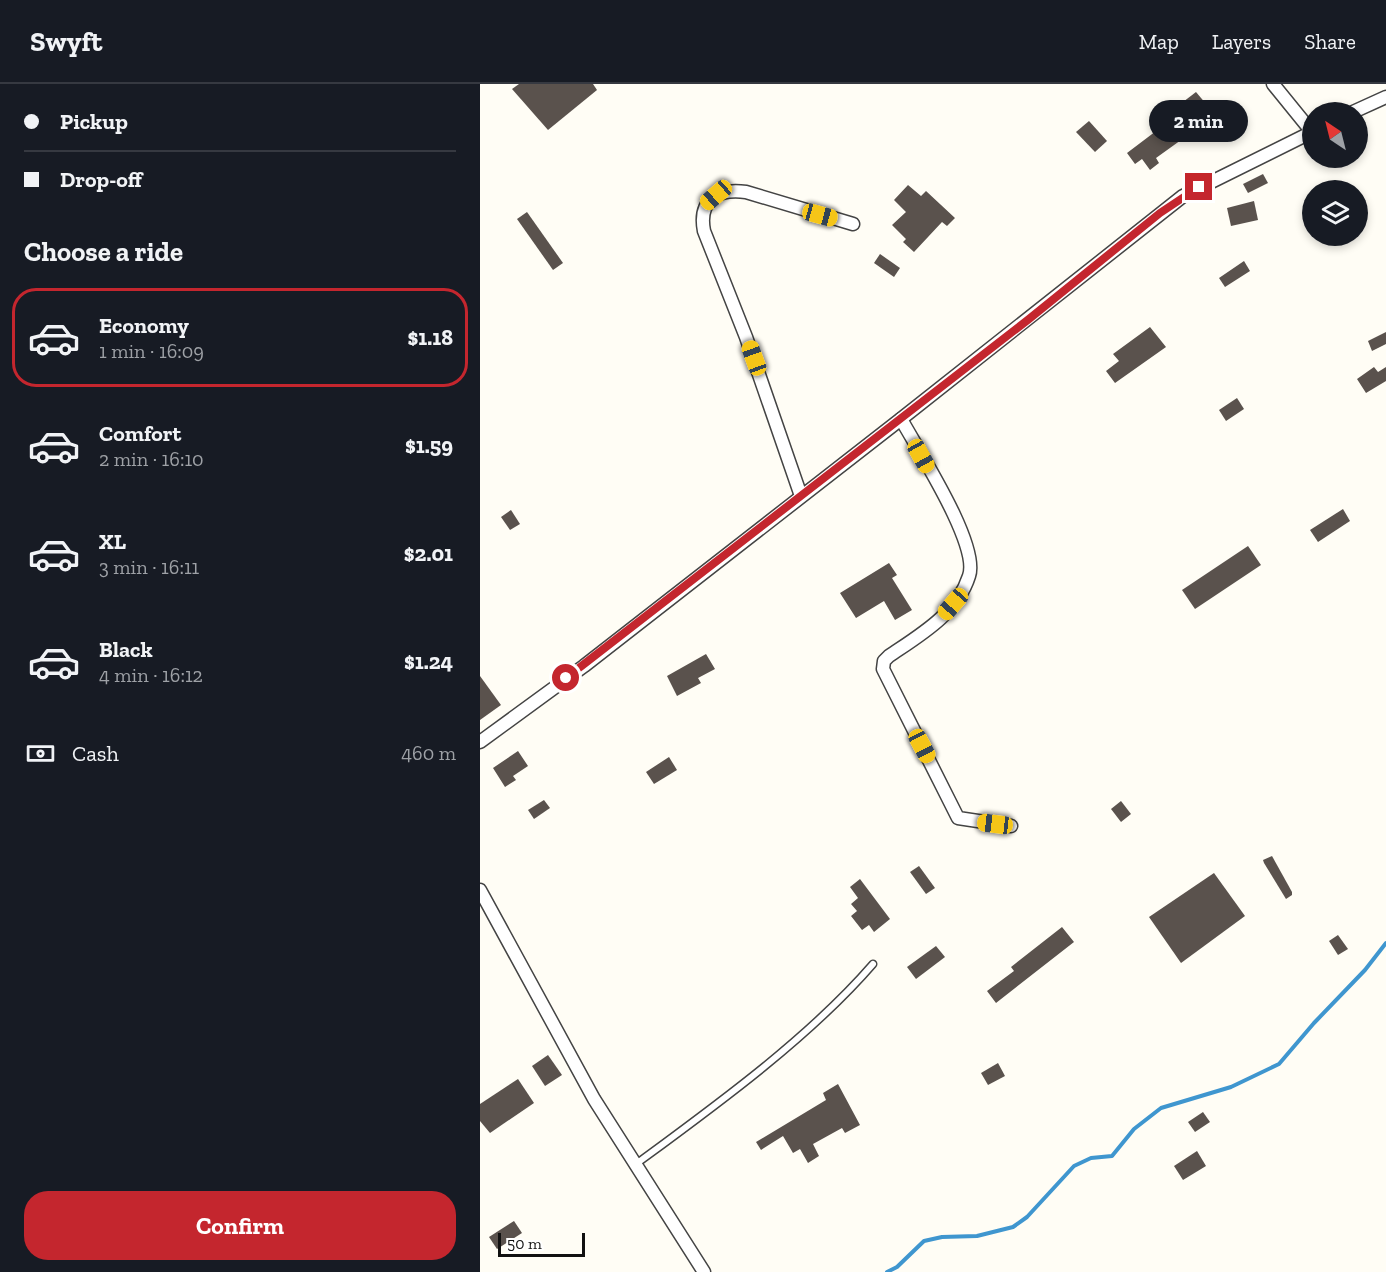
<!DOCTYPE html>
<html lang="en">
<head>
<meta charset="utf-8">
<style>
  body { margin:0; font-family:"Zilla Slab",serif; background:#20242c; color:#f1f3f6; height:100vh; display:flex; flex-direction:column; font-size:22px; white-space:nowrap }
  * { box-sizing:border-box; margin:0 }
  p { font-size:20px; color:#9ea1a6 }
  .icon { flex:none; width:33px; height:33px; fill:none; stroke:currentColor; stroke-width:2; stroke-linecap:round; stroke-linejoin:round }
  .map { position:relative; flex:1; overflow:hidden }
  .drawer { display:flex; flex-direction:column; background:#171b24; width:480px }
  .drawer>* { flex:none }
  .hud { display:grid; align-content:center; height:132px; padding:0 24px; background:#171b24 }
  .needle { width:39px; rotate:325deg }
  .controls { position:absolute; left:822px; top:18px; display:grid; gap:12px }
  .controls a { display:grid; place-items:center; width:66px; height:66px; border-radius:50%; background:#171b24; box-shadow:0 3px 9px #0003; font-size:30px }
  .scale { position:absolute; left:18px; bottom:15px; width:87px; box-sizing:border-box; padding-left:6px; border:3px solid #111; border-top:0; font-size:16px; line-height:21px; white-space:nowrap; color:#111; -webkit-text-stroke:4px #fff; paint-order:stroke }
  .end { position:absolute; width:27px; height:27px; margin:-14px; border:8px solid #c4262e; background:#fff; box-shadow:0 0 0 3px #fff }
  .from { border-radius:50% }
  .bubble { position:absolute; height:42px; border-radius:21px; background:#171b24; box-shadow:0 3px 9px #0003; font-size:20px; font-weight:700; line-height:42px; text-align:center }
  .car { position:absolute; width:18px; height:36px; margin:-18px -9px; border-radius:8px; box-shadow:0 0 4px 2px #0007; background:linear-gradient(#f5c518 24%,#345 0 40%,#f5c518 0 76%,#345 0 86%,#f5c518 0) }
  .hud b { display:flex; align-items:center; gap:21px; height:57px; font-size:22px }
  .hud b+b { border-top:2px solid #363941 }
  .hud i { width:15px; height:15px; background:#f1f3f6 }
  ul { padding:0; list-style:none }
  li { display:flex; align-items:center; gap:18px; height:99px; margin:0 12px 9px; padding:0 12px; border:3px solid transparent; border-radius:24px }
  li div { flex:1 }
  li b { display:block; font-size:22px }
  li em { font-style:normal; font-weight:700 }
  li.active { border-color:#c4262e }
  li>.icon { width:54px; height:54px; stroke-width:1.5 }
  h2 { padding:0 24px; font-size:27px; line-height:72px }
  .pay { display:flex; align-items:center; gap:15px; height:66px; padding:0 24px; font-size:22px }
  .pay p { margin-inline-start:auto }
  .primary-button { display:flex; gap:12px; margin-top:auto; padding:12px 24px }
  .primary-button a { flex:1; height:69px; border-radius:24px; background:#c4262e; color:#fff; font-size:24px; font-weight:700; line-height:69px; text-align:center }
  header { display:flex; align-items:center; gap:36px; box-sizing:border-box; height:84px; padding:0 30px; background:#171b24; border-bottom:2px solid #363941 }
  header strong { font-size:28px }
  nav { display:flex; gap:33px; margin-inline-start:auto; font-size:21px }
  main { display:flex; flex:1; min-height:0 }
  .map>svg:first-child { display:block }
</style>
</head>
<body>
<header>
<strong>Swyft</strong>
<nav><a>Map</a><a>Layers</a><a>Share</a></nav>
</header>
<main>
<section class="drawer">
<div class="hud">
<b><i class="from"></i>Pickup</b>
<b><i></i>Drop-off</b>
</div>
<h2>Choose a ride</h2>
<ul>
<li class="active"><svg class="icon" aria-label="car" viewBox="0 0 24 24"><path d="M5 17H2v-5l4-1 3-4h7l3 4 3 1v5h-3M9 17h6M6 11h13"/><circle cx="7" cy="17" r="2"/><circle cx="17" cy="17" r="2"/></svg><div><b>Economy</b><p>1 min · 16:09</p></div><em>$1.18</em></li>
<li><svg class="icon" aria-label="car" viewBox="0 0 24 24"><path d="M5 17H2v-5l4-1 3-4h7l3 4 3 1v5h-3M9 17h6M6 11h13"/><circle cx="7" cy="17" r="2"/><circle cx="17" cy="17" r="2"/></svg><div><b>Comfort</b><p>2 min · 16:10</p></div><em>$1.59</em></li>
<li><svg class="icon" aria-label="car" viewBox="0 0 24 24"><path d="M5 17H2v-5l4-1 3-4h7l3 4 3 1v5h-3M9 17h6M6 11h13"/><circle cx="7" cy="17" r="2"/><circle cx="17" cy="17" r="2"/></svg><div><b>XL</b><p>3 min · 16:11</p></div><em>$2.01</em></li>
<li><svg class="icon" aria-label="car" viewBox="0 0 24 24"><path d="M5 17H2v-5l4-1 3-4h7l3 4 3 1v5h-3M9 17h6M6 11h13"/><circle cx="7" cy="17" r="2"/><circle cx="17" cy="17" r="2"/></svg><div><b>Black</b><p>4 min · 16:12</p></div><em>$1.24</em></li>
</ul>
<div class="pay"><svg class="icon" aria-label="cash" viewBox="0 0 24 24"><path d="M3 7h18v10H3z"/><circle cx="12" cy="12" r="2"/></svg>Cash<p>460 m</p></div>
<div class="primary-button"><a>Confirm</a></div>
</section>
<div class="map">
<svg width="906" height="1188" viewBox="0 0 906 1188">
  <rect width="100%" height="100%" fill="#fffdf5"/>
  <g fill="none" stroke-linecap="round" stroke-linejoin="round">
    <path stroke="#3f96cf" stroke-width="4" d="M407 1188 417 1183 444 1157 462 1153 497 1152 533 1143 547 1133 594 1082 611 1074 632 1072 654 1045 681 1024 751 1003 799 980 834 939 885 886 906 859"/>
  </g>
  <g fill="#5a524d">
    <path d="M39 0H113L117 6 68 46 32 5Z"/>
    <path d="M716 8 737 33 725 43 703 18Z"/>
    <path d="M609 37 627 57 615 68 596 48Z"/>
    <path d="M698 38 708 51 676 74 679 79 670 86 662 75 655 80 647 69 684 41 687 46Z"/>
    <path d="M783 90 788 99 768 109 763 100Z"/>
    <path d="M428 101 441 112 446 107 475 134 467 142 462 138 434 168 423 158 426 155 412 141 426 128 414 116Z"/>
    <path d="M774 117 778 136 751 142 747 124Z"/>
    <path d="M47 128 83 179 73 186 37 135Z"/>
    <path d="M400 170 420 184 414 193 394 179Z"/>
    <path d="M764 177 770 187 745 203 739 194Z"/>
    <path d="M670 243 686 263 635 299 626 287 639 277 633 270Z"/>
    <path d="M906 248V260L892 267 888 257Z"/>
    <path d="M894 283 898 288 906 283V297L886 309 877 295Z"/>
    <path d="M757 314 764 325 746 337 739 326Z"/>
    <path d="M863 425 870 437 838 458 830 446Z"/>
    <path d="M31 426 40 440 30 446 21 433Z"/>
    <path d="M768 462 781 481 715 525 702 506Z"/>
    <path d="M409 479 417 491 412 494 432 526 415 536 404 517 376 534 360 509Z"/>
    <path d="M226 570 235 585 218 594 221 599 197 612 187 592Z"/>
    <path d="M0 592 21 621 0 636Z"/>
    <path d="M38 667 48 682 33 692 36 696 25 703 13 684Z"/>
    <path d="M189 673 197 686 174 700 166 688Z"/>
    <path d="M64 716 70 724 54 735 48 726Z"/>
    <path d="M641 717 651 730 641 738 631 725Z"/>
    <path d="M792 772 812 808V811L806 815 784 779 783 776Z"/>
    <path d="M439 782 455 804 446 810 430 788Z"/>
    <path d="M734 789 765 832 701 879 669 833Z"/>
    <path d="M380 795 410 835 394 848 389 841 382 846 371 832 377 827 371 820 378 814 370 803Z"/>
    <path d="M582 843 594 858 516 919 507 907 534 887 531 883Z"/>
    <path d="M858 851 868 865 858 871 849 857Z"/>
    <path d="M456 862 465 873 436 895 427 883Z"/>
    <path d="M68 971 82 991 65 1002 52 982Z"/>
    <path d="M518 979 525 992 508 1001 501 989Z"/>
    <path d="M38 995 54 1019 10 1049 0 1037V1020Z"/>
    <path d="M358 1000 380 1041 365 1049 362 1044 333 1060 339 1072 328 1079 320 1065 313 1069 303 1052 281 1066 276 1058 346 1016 343 1009Z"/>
    <path d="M723 1028 730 1038 715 1048 708 1038Z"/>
    <path d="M717 1067 726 1082 703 1096 694 1082Z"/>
    <path d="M34 1137 42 1149 17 1165 9 1153Z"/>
  </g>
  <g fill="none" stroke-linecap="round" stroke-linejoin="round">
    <g stroke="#444" stroke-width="9">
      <path id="service" d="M156 1080C235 1022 329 954 393 880"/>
    </g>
    <g stroke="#444" stroke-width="15">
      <g id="minor">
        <path d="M793 0 832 48"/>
        <path d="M873 28 906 13"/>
        <path d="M421 335C438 366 500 461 489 492 477 530 440 551 409 572L404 577 403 585 478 734 531 742"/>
        <path d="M321 412 266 253 224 147C218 116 238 104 266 108L373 140"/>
        <path d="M0 658 104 582 421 335 703 112 832 48"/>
        <path d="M0 806 114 1015 224 1188"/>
      </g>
    </g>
    <use href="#service" stroke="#fff" stroke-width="6"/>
    <use href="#minor" stroke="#fff" stroke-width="12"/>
  </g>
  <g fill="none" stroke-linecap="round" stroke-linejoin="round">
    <path stroke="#c4262e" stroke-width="8" d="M86 594 549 235 680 129 719 103"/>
  </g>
</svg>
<div class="controls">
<a><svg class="needle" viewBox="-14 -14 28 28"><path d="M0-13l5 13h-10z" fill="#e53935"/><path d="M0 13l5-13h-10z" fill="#9ea1a6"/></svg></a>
<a><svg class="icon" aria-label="layers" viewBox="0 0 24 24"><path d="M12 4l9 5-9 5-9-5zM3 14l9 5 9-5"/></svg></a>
</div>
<div class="scale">50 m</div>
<i class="end from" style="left:86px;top:594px"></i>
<i class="end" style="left:719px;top:103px"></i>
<div class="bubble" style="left:669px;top:16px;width:99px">2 min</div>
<i class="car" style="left:236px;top:111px;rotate:229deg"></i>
<i class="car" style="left:340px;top:131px;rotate:105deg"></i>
<i class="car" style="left:274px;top:274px;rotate:340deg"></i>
<i class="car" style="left:441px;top:372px;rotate:151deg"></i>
<i class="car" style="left:473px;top:520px;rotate:221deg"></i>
<i class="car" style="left:442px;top:662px;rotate:152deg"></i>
<i class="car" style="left:515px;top:740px;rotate:277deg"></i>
</div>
</main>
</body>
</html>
